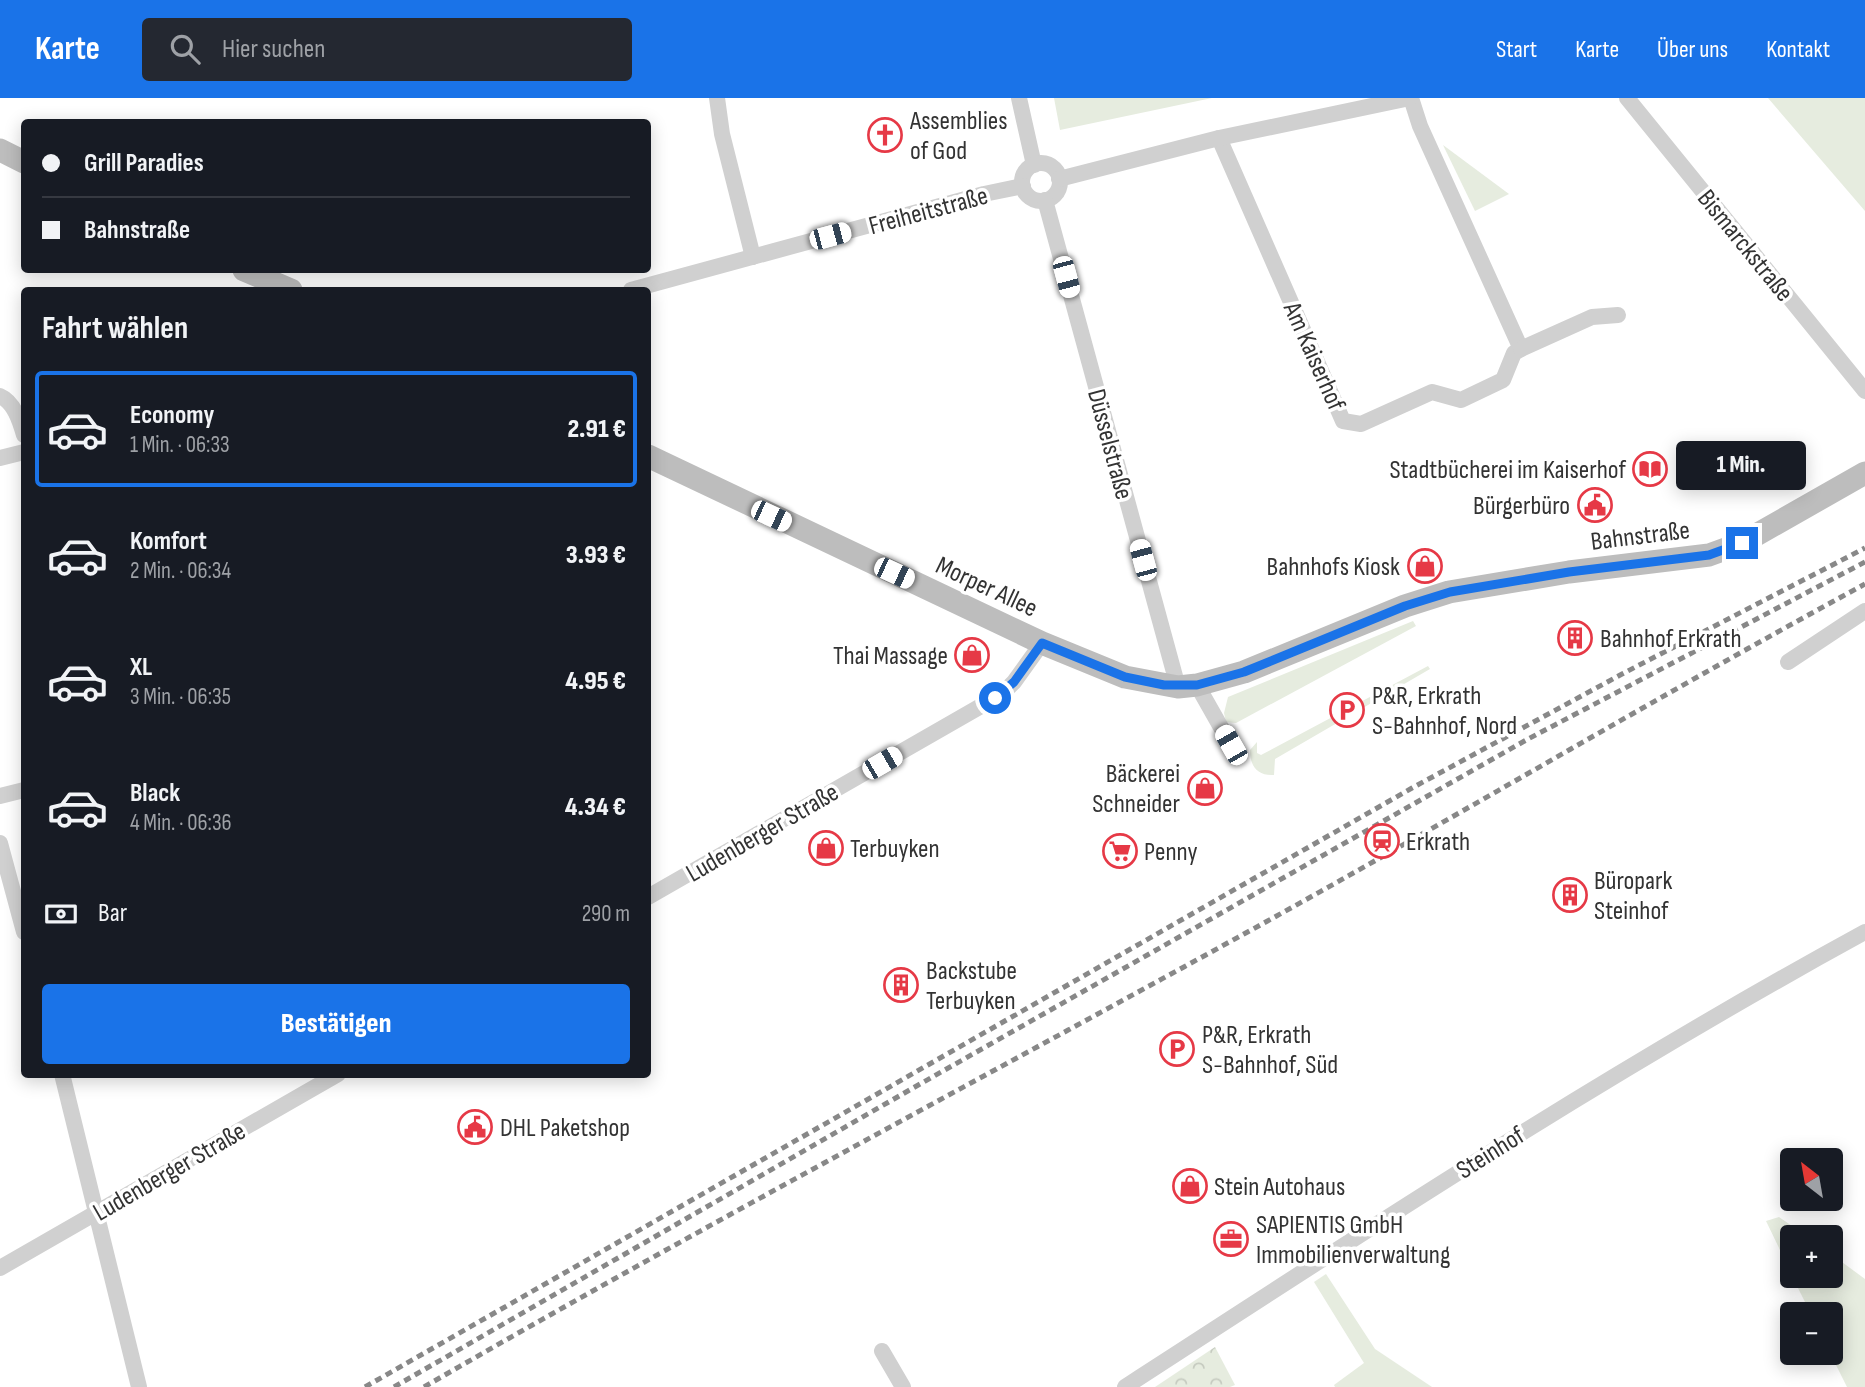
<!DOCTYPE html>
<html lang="de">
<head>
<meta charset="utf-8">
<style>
  body { margin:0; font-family:"Sofia Sans Condensed",sans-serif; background:#242831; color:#f1f3f6; height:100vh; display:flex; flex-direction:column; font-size:26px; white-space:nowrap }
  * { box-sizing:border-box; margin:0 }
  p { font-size:23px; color:#9ea1a6 }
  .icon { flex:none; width:38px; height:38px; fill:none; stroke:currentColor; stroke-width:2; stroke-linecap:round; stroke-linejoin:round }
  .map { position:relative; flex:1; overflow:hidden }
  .drawer { position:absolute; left:21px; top:189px; width:630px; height:791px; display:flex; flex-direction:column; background:#171b24; border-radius:7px; box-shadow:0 4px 18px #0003 }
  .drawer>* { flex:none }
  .top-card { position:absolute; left:21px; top:21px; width:630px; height:154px; border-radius:7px; box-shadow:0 4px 18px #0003; display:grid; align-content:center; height:154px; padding:0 21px; background:#171b24 }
  .needle { width:46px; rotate:329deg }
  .fabs { position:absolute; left:1780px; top:1050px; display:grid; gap:14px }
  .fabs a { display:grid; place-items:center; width:63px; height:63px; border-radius:7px; background:#171b24; box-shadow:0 4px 18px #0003; font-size:35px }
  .end { position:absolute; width:32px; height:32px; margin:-16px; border:9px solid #1a73e8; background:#fff; box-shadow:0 0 0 4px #fff }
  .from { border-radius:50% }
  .bubble { position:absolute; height:49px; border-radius:7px; background:#171b24; box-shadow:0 4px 18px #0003; font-size:23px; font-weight:800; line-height:49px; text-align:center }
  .car { position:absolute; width:21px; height:42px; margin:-21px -10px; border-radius:9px; box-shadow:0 0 5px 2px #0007; background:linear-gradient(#fff 24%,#345 0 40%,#fff 0 76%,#345 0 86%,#fff 0) }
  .top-card b { display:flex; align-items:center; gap:24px; height:66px; font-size:26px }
  .top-card b+b { border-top:2px solid #363941 }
  .top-card i { width:18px; height:18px; background:#f1f3f6 }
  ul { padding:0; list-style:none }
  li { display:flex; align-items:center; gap:21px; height:116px; margin:0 14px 10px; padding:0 7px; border:4px solid transparent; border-radius:7px }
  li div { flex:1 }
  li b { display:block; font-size:26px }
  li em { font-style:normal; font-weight:800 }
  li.current { border-color:#1a73e8 }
  li>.icon { width:63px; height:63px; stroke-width:1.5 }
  h2 { padding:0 21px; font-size:32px; line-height:84px }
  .pay { display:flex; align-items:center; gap:18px; height:77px; padding:0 21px; font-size:26px }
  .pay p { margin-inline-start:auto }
  .button { display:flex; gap:14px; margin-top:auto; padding:14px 21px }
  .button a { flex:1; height:80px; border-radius:7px; background:#1a73e8; color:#fff; font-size:28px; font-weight:800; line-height:80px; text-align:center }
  header { display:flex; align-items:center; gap:42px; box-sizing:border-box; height:98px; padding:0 35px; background:#1a73e8; color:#fff }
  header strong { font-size:33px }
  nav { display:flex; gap:38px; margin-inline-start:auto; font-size:24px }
  .search { width:490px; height:63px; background:#242831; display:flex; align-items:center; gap:18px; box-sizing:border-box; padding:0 24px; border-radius:7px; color:#9ea1a6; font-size:26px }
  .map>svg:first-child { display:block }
</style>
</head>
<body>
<header>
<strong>Karte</strong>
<div class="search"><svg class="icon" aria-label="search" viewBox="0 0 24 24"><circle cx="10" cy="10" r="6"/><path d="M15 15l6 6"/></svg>Hier suchen</div>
<nav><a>Start</a><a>Karte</a><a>Über uns</a><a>Kontakt</a></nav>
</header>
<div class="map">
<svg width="1865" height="1289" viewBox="0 0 1865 1289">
  <defs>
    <pattern id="forest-crowns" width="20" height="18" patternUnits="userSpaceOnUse" patternTransform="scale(1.75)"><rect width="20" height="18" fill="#e6ecdf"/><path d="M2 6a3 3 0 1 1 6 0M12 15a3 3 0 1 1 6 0" fill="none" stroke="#c6cbc0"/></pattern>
  </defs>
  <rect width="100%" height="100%" fill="#fff"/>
  <g fill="#e6ecdf">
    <path d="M1054 0H1212L1060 32Z"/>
    <path d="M1768 0H1865V113Z"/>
    <path d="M1443 47 1509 96 1475 113Z"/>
    <path d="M1413 523 1416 528 1236 625 1226 624 1224 615 1228 599Z"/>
    <path d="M1428 568 1430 571 1275 661 1274 677C1257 678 1250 668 1250 652L1257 644V655L1261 657Z"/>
    <path d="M1779 1119 1808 1139H1792V1177L1766 1123Z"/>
    <path d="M1831 1156 1865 1181V1289H1847L1830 1255V1216H1811L1792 1178H1830Z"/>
    <path d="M1326 1176 1375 1251 1432 1289H1335L1334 1287 1364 1265 1314 1184Z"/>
  </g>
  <path fill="url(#forest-crowns)" d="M1215 1249 1235 1287 1230 1289H1155Z"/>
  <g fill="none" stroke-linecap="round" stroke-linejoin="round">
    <g stroke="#d0d0d0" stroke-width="16">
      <path d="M717 0 722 36 753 159"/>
      <path d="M1019 0 1034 67"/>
      <path d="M1627 0 1865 293"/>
      <path d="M1219 40 1343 323 1361 326 1432 294 1461 302 1503 282 1514 255 1521 251 1420 28 1411 0"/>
      <circle cx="1041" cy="84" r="19"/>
      <path d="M1059 81 1219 40 1410 0"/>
      <path d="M1045 102 1178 589"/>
      <path d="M631 192 984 96 1023 88"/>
      <path d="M1521 251 1592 219 1618 217"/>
      <path d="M0 298C14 304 20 323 24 337"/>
      <path d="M0 360 24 354"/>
      <path d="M1788 564 1865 513"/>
      <path d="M1197 587 1231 647"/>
      <path d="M0 698 24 692"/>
      <path d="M0 745 24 834"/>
      <path d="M648 799 1002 596 1014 584 1042 545"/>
      <path d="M62 976 139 1289"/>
      <path d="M0 1170 338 976"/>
      <path d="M882 1253 903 1289"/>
      <path d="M1125 1289C1368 1131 1610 973 1865 834"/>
    </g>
    <g stroke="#bdbdbd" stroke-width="23">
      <path d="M0 52 24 64"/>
      <path d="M244 172 291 192"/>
      <path d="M648 358 1042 545 1125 579 1178 589 1197 587 1244 574 1405 508 1449 494 1569 474 1709 457 1742 445 1865 375"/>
    </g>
    <g stroke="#888" stroke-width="5" stroke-dasharray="7 5" stroke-linecap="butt">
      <path d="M365 1289 1412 690 1622 576 1865 450"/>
      <path d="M394 1289 913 990 1528 641 1865 464"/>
      <path d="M424 1289C704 1127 990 976 1273 820 1471 710 1666 594 1865 486"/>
    </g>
  </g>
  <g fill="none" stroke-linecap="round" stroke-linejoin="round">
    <path stroke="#1a73e8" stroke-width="9" d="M995 600 1014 584 1042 545 1125 579 1164 587H1197L1244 574 1405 508 1450 494 1569 474 1709 457 1742 445"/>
  </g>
  <defs>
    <g id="church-ring" transform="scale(1.75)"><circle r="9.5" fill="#fff" stroke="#e63946" stroke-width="1.5"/><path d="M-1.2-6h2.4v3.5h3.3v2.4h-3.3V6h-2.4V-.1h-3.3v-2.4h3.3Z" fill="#e63946"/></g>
    <g id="library-ring" transform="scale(1.75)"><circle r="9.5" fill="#fff" stroke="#e63946" stroke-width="1.5"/><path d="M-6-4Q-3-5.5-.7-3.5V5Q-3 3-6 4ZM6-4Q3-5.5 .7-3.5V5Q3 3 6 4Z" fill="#e63946"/></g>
    <g id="civic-ring" transform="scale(1.75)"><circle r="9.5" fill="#fff" stroke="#e63946" stroke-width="1.5"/><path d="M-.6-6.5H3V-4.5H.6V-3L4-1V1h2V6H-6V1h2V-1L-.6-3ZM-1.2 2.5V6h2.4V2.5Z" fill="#e63946"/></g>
    <g id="shop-ring" transform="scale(1.75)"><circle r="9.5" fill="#fff" stroke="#e63946" stroke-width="1.5"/><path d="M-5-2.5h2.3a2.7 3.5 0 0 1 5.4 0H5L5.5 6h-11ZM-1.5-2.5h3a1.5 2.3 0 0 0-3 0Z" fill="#e63946"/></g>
    <g id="building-ring" transform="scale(1.75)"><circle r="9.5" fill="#fff" stroke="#e63946" stroke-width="1.5"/><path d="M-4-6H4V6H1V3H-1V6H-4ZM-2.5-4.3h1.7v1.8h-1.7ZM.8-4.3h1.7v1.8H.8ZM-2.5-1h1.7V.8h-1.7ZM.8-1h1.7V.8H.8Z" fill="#e63946"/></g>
    <g id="parking-ring" transform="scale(1.75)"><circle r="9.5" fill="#fff" stroke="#e63946" stroke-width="1.5"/><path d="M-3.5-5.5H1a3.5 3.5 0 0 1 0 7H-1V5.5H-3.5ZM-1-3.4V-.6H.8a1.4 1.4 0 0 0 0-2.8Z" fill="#e63946"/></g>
    <g id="station-ring" transform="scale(1.75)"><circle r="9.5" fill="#fff" stroke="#e63946" stroke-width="1.5"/><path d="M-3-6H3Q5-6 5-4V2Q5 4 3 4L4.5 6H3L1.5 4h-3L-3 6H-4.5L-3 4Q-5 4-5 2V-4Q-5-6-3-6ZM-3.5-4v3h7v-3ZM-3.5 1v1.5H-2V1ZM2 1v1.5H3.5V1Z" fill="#e63946"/></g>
    <g id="supermarket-ring" transform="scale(1.75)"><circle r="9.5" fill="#fff" stroke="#e63946" stroke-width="1.5"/><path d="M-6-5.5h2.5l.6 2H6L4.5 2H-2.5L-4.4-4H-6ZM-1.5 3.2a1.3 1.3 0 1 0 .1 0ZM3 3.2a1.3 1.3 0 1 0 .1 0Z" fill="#e63946"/></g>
    <g id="office-ring" transform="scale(1.75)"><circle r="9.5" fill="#fff" stroke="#e63946" stroke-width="1.5"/><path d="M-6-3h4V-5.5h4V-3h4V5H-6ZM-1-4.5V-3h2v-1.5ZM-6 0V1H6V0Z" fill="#e63946"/></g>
  </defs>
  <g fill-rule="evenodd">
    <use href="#church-ring" x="885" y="37"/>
    <use href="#library-ring" x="1650" y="371"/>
    <use href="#civic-ring" x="1595" y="407"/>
    <use href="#shop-ring" x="1425" y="468"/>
    <use href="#building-ring" x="1575" y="540"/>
    <use href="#shop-ring" x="972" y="557"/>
    <use href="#parking-ring" x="1347" y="612"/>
    <use href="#shop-ring" x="1205" y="690"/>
    <use href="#station-ring" x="1382" y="743"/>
    <use href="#shop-ring" x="826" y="750"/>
    <use href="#supermarket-ring" x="1120" y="753"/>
    <use href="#building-ring" x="1570" y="797"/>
    <use href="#building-ring" x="901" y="887"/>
    <use href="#parking-ring" x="1177" y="951"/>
    <use href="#civic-ring" x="475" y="1029"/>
    <use href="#shop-ring" x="1190" y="1088"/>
    <use href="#office-ring" x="1231" y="1141"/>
  </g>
  <g text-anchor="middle" stroke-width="7" stroke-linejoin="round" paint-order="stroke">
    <g font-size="26" fill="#333" stroke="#fff" text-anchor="start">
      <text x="910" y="31">Assemblies<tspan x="910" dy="30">of God</tspan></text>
      <text x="1626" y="380" text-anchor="end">Stadtbücherei im Kaiserhof</text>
      <text x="1570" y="416" text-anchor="end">Bürgerbüro</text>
      <text x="1400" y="477" text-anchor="end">Bahnhofs Kiosk</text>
      <text x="1600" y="549">Bahnhof Erkrath</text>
      <text x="948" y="566" text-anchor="end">Thai Massage</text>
      <text x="1372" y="606">P&amp;R, Erkrath<tspan x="1372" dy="30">S-Bahnhof, Nord</tspan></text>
      <text x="1180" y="684" text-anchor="end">Bäckerei<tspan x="1180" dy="30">Schneider</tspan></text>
      <text x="1406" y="752">Erkrath</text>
      <text x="850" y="759">Terbuyken</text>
      <text x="1144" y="762">Penny</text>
      <text x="1594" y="791">Büropark<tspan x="1594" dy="30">Steinhof</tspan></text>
      <text x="926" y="881">Backstube<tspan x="926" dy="30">Terbuyken</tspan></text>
      <text x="1202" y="945">P&amp;R, Erkrath<tspan x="1202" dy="30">S-Bahnhof, Süd</tspan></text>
      <text x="500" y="1038">DHL Paketshop</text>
      <text x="1214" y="1097">Stein Autohaus</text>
      <text x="1256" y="1135">SAPIENTIS GmbH<tspan x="1256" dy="30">Immobilienverwaltung</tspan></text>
    </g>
    <g font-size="26" fill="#333" stroke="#fff">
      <text transform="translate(928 112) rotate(-15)" y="9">Freiheitstraße</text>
      <text transform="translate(1746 147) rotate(51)" y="9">Bismarckstraße</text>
      <text transform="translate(1315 258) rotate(66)" y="9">Am Kaiserhof</text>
      <text transform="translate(1111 346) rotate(75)" y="9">Düsselstraße</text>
      <text transform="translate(1640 437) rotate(-7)" y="9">Bahnstraße</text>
      <text transform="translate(987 488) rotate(25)" y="9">Morper Allee</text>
      <text transform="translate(762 734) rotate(-30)" y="9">Ludenberger Straße</text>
      <text transform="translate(1490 1054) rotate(-32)" y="9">Steinhof</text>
      <text transform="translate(169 1073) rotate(-30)" y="9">Ludenberger Straße</text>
    </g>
  </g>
</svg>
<div class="fabs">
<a><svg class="needle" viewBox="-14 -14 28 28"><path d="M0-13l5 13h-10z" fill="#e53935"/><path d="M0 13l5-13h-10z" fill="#9ea1a6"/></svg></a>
<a>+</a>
<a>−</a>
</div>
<i class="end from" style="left:995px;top:600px"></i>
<i class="end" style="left:1742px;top:445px"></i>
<div class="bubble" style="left:1676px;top:343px;width:130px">1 Min.</div>
<i class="car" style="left:830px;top:138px;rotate:75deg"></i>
<i class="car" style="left:1066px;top:179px;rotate:165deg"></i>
<i class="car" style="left:771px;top:418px;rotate:115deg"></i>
<i class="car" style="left:1143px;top:462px;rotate:345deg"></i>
<i class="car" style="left:894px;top:475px;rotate:115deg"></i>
<i class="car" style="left:1231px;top:647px;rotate:330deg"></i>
<i class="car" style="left:882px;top:665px;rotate:60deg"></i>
<div class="top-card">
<b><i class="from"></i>Grill Paradies</b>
<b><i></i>Bahnstraße</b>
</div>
<section class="drawer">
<h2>Fahrt wählen</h2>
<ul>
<li class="current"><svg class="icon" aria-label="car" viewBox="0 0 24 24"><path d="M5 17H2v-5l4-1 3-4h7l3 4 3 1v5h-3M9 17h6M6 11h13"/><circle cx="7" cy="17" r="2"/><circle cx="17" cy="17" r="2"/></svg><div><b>Economy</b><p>1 Min. · 06:33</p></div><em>2.91 €</em></li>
<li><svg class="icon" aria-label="car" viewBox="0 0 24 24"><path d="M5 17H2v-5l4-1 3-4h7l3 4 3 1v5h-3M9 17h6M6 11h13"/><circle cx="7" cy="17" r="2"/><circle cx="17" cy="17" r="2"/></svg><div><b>Komfort</b><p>2 Min. · 06:34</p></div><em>3.93 €</em></li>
<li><svg class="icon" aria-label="car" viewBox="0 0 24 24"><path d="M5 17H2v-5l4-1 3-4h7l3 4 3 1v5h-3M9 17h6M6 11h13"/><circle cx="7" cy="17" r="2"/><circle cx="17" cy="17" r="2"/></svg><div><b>XL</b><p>3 Min. · 06:35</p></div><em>4.95 €</em></li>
<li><svg class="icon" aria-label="car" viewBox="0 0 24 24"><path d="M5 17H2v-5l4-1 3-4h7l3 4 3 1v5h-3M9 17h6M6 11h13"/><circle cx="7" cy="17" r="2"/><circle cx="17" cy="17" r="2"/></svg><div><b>Black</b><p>4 Min. · 06:36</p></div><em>4.34 €</em></li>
</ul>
<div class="pay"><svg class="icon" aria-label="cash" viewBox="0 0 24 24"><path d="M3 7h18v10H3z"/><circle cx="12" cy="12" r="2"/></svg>Bar<p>290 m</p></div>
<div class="button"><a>Bestätigen</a></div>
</section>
</div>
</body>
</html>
